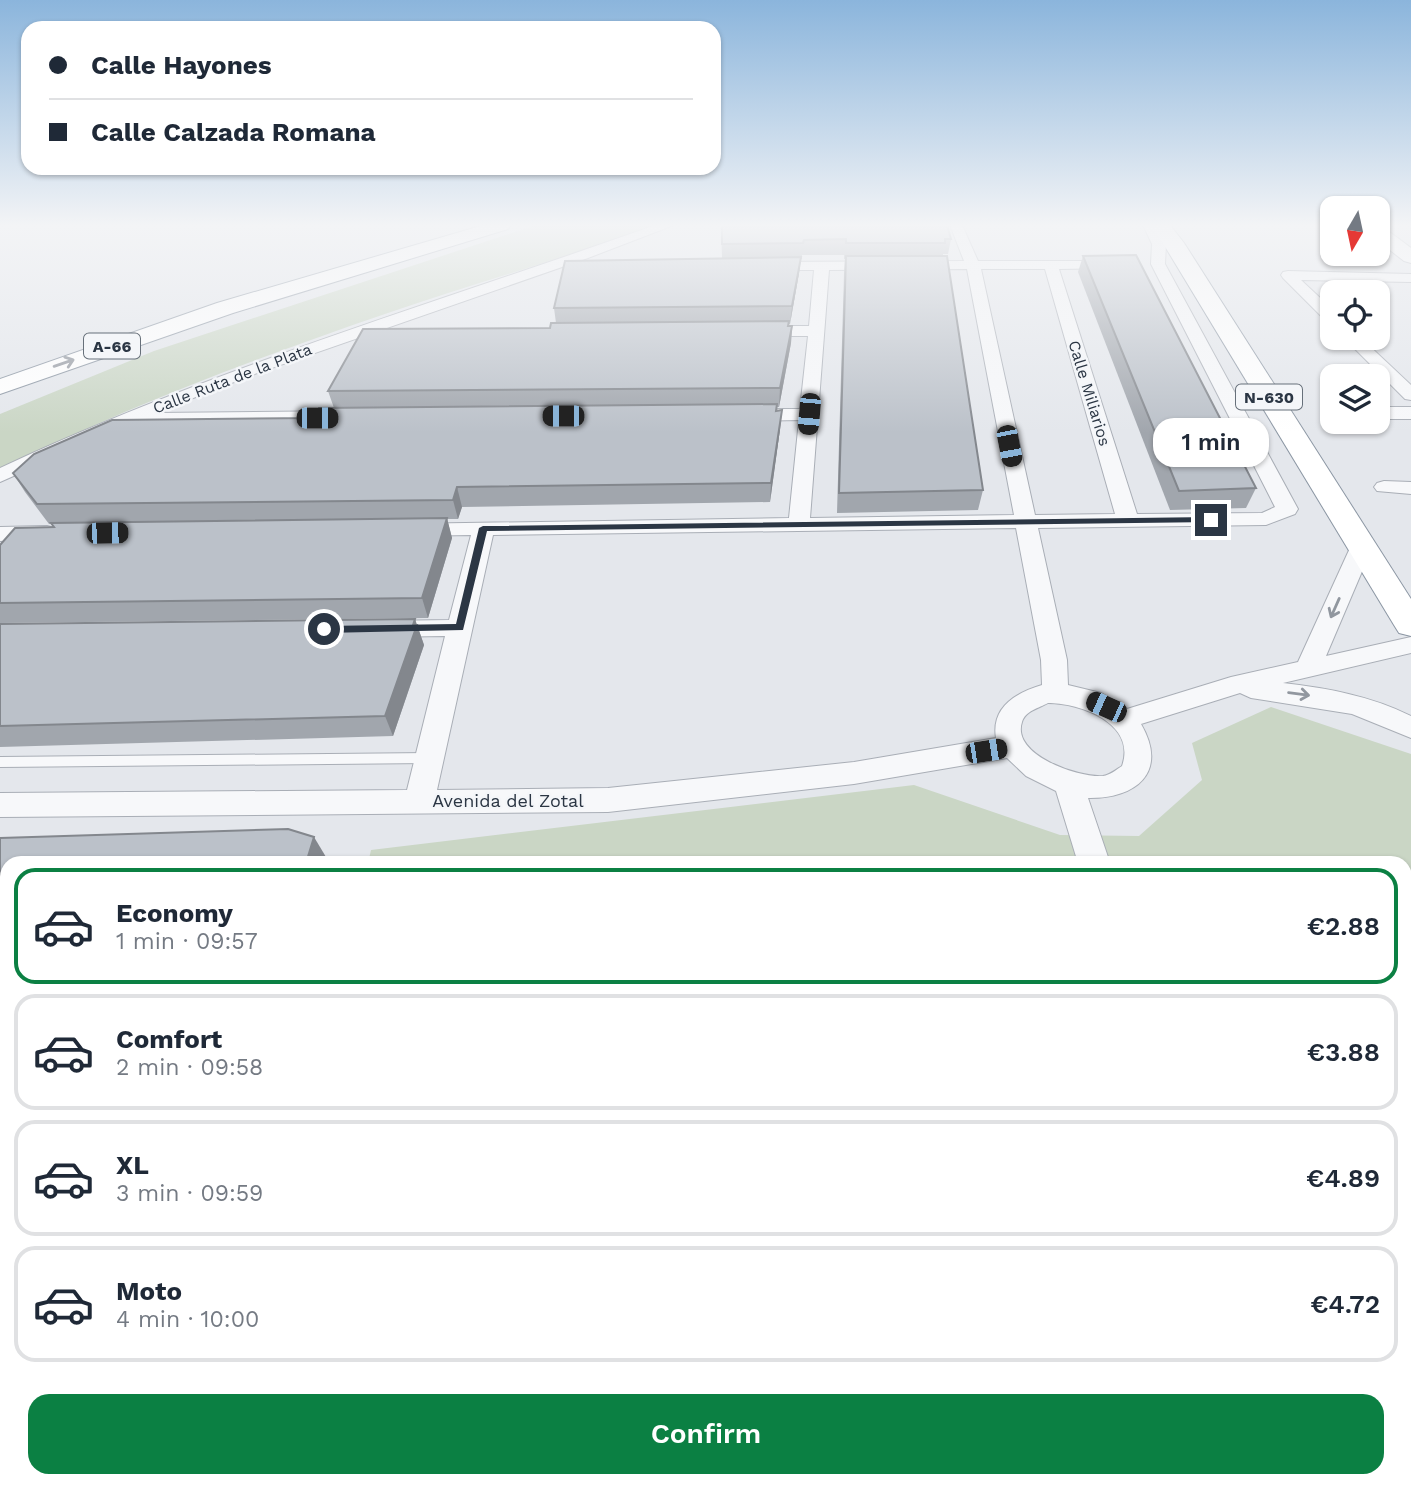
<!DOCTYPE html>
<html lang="en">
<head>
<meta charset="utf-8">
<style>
  body { margin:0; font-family:"Work Sans",sans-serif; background:#f6f6f7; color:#1f2937; height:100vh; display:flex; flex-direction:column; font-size:26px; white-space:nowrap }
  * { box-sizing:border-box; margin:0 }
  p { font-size:23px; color:#747a83 }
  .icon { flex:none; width:38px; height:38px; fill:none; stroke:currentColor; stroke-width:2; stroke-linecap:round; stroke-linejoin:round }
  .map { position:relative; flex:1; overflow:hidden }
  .drawer { position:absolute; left:0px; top:856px; width:1412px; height:632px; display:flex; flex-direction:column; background:#fff; border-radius:21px 21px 0 0; box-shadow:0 2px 5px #0004 }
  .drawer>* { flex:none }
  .top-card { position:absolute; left:21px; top:21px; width:700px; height:154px; border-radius:21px; box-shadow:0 2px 5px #0004; display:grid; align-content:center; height:154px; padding:0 28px; background:#fff }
  .needle { width:46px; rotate:189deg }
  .tools { position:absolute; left:1320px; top:196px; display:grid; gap:14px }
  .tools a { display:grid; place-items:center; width:70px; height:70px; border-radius:14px; background:#fff; box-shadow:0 2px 5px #0004; font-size:35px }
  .end { position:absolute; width:32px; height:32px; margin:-16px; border:9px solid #2b3644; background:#fff; box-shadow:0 0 0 4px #fff }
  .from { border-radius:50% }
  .bubble { position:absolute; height:49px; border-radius:21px; background:#fff; box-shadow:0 2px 5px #0004; font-size:23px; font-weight:600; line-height:49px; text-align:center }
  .car { position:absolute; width:21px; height:42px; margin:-21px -10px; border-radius:9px; box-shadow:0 0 5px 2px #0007; background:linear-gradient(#222 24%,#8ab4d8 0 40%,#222 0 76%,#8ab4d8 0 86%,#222 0) }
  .top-card b { display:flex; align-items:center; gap:24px; height:66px; font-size:26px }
  .top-card b+b { border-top:2px solid #e0e1e3 }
  .top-card i { width:18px; height:18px; background:#1f2937 }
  ul { padding:12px 0 0; list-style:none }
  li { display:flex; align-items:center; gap:21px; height:116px; margin:0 14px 10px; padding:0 14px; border:4px solid #e0e1e3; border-radius:21px }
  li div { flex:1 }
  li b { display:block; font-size:26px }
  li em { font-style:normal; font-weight:600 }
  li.current { border-color:#0b8043 }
  li>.icon { width:63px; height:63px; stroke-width:1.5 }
  .action { display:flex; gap:14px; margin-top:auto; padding:14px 28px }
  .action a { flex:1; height:80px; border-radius:21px; background:#0b8043; color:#fff; font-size:28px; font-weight:600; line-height:80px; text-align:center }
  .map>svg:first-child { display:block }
</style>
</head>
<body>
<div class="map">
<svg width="1411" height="1487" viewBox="0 0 1411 1487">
  <rect width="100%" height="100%" fill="#e4e7ec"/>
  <g fill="#cad6c5">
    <path d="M536 225H652C565 259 474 283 385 314 254 359 124 407 0 470V414L154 351Z"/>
    <path d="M1271 707 1411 754V1487H0V1131L7 1130V1480H1405V863H368L371 850 914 785 1060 835 1139 836 1202 780 1192 743Z"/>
  </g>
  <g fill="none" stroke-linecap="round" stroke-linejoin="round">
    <g stroke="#a9aeb6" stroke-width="2">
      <path id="lane" d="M429 753 434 754 436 758 434 762 429 763 0 767V757Z"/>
    </g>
    <g stroke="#a9aeb6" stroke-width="2">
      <g id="street">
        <path d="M656 225H674L588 258 252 375 155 413 351 411 358 413 360 417 358 421 143 425 135 422 0 482V468C212 369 436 303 656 225Z"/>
        <path d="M950 225H962L978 261H1122L1124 264 1117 268 1059 269 1137 514 1262 513 1275 507 1151 264 1152 244 1143 225H1156L1166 244 1165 264 1298 509 1295 514 1266 525 1038 528 1067 660 1068 685 1101 693 1127 709 1231 677 1298 662 1350 548 1353 543H1369L1372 548 1326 656 1411 637V653L1283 683C1327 688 1371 696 1411 716V738L1352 714 1251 698 1240 693 1141 724C1169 772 1136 799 1088 798L1110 863H1078L1056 791 1026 776 1007 758 854 784 608 812 0 817V793L407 790 445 636 382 637 373 635 370 629 373 623 382 621 449 620 471 535 413 536 405 534 402 529 405 524 789 518 799 420 745 421 736 415 745 409H800L808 336H756L748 331 756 326H809L814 270H762L755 266 762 262 964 261ZM967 269 1014 515 810 518 829 270ZM981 269H1045L1115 514 1035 515ZM1016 528 1041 660 1042 685C1015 693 991 708 996 738L854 762 608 788 437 790 493 535ZM1048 703C1080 703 1137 723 1122 766 1116 770 1110 775 1103 776 1079 778 1011 755 1022 722 1025 711 1039 708 1048 703Z"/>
        <path d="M1288 271 1411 274V282L1301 280 1332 309V323L1326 321 1283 278 1281 275 1283 272Z"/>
        <path d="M1344 338H1361L1411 385V400L1405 399Z"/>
        <path d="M1330 406 1332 418 1323 416 1321 412 1323 408Z"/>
        <rect x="1377" y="407" width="34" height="12"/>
        <path d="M1384 481 1411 482V494L1377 491 1374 487 1377 483Z"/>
        <path d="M47 526 55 528 58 533 55 538 0 541V527Z"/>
        <path d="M1273 1480H1322L1325 1487H1275Z"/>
      </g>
    </g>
    <g stroke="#a9aeb6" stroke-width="2">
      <path id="secondary" d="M1377 226 1383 227 1411 248V263L1404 261 1377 240Z"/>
    </g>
    <g stroke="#8b96a3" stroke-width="2">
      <g id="highway">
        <path d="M484 225H511L508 229 233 313 0 394V379L217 303Z"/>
        <path d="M1152 225H1170L1184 243 1411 599V636L1399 633 1394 625Z"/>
      </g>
    </g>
    <use href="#lane" fill="#f7f8fa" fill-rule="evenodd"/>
    <use href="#street" fill="#f7f8fa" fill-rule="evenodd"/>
    <use href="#secondary" fill="#fff" fill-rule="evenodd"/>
    <use href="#highway" fill="#fff" fill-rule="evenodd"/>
  </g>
  <g fill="#a1a6ad">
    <path d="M721 225 951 239 948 254H943V256L983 490 978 510 837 513 844 273 845 259H844V255H802V259H800L799 273 790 324H789V326H792L791 343 779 407H777L780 429 770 502 462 507 458 519H447L452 538 428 618 0 623V545L54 527 51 524H49L25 492 13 473 313 418 334 408 328 391 550 328 556 323 554 308 722 258Z"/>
    <path d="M1083 256 1256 488 1246 508 1170 510 1078 272Z"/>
    <path d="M0 624 417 625 424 645 393 736 0 747Z"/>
    <path d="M0 838 329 862 7 863V1030H0Z"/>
  </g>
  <g fill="#83878d">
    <path d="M801 257 799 273 790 324 792 306Z"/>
    <path d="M792 326 791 343 779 407 780 388Z"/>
    <path d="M782 410 780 429 770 502 771 483Z"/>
    <path d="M457 487 462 507 458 519 453 500Z"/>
    <path d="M447 518 452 538 428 618 422 598Z"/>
    <path d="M415 619 424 645 393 736 385 716Z"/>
    <path d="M314 837 329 862 328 863H306Z"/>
  </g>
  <g fill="#bbc1c9" stroke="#83878d" stroke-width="2">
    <path d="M722 225H947L951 239H945V243H846V239L804 240 803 243 722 244Z"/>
    <path d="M1136 255 1256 488 1179 491 1083 256Z"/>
    <path d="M846 256H947L983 490 839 493Z"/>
    <path d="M801 257 792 306 554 308 565 261Z"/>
    <path d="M789 321 788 326H792L780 388 328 391 363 329 550 328 551 323Z"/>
    <path d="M777 404 776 411 782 410 771 483 457 487 453 500 37 504 13 473 34 454 112 420 313 418 319 408Z"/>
    <path d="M447 518 422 598 0 603V545L15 528 54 527 51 523Z"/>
    <path d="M415 619 413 625H417L385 716 0 726V624Z"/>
    <path d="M288 829 314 837 306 863H7V1008H0V838Z"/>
  </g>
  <defs><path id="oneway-shaft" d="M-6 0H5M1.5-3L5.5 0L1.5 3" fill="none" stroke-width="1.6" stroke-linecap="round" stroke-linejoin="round" transform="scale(1.75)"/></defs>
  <use stroke="#959aa2" href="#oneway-shaft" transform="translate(64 363) rotate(-19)"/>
  <g stroke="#91979f">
    <use href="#oneway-shaft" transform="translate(1335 608) rotate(114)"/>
    <use href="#oneway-shaft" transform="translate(1299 694) rotate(7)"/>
  </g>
  <linearGradient id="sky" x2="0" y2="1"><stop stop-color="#8bb5dc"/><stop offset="0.52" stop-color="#f3f4f6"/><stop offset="1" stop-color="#f3f4f6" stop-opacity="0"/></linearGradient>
  <rect width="1411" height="433" fill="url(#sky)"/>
  <path fill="#2b3644" d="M1211 517 1215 520 1214 522 487 531 463 630 324 633 319 629 324 626 456 624 479 528 483 526Z"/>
  <g text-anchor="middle" stroke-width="5" stroke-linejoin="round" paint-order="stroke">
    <g fill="#f4f6f9" stroke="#67707a" stroke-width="2">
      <rect x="84" y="333.5" width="56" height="25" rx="5"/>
      <rect x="1236" y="384.5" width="66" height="25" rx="5"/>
    </g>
    <g font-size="16" font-weight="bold" fill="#2b3644">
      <text x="112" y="352">A-66</text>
      <text x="1269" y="403">N-630</text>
    </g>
    <g font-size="16" fill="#2b3644" stroke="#f4f6f9">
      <text transform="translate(232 378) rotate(-21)" y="6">Calle Ruta de la Plata</text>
      <text transform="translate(1090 393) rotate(73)" y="6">Calle Miliarios</text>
    </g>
    <g font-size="18" fill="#2b3644" stroke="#f4f6f9">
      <text x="508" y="807">Avenida del Zotal</text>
    </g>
  </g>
</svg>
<div class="tools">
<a><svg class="needle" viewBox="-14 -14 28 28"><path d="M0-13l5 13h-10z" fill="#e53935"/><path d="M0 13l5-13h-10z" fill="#747a83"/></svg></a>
<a><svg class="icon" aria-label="locate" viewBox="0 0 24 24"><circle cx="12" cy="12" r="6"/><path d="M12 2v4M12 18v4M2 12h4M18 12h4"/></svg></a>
<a><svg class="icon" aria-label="layers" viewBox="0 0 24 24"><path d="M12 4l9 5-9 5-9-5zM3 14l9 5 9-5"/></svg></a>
</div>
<i class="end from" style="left:324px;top:629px"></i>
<i class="end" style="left:1211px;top:520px"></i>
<div class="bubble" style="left:1153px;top:418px;width:116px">1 min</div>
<i class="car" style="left:809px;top:414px;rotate:185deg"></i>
<i class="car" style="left:563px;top:416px;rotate:270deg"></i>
<i class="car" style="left:317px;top:418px;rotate:90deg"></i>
<i class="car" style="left:1009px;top:446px;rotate:169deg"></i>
<i class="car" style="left:107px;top:533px;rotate:89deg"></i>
<i class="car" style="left:1106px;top:707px;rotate:294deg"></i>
<i class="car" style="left:986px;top:751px;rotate:81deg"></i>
<div class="top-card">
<b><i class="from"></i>Calle Hayones</b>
<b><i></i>Calle Calzada Romana</b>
</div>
<section class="drawer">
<ul>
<li class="current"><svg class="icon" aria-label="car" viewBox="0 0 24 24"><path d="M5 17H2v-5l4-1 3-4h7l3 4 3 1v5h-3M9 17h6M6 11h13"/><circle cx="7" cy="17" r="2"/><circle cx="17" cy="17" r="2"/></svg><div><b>Economy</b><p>1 min · 09:57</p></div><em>€2.88</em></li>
<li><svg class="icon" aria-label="car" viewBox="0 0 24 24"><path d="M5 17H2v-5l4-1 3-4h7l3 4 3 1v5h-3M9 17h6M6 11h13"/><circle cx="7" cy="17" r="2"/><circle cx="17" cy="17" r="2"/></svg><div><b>Comfort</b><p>2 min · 09:58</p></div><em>€3.88</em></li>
<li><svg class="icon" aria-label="car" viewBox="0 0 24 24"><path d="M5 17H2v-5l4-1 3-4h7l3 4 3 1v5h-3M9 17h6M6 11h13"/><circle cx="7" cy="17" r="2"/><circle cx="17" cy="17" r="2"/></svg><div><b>XL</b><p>3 min · 09:59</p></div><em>€4.89</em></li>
<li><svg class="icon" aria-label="car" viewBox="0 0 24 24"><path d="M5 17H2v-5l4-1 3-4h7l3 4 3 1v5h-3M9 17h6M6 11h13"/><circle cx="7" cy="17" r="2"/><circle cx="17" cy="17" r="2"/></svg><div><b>Moto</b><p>4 min · 10:00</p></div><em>€4.72</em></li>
</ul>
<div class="action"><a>Confirm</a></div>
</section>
</div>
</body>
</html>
